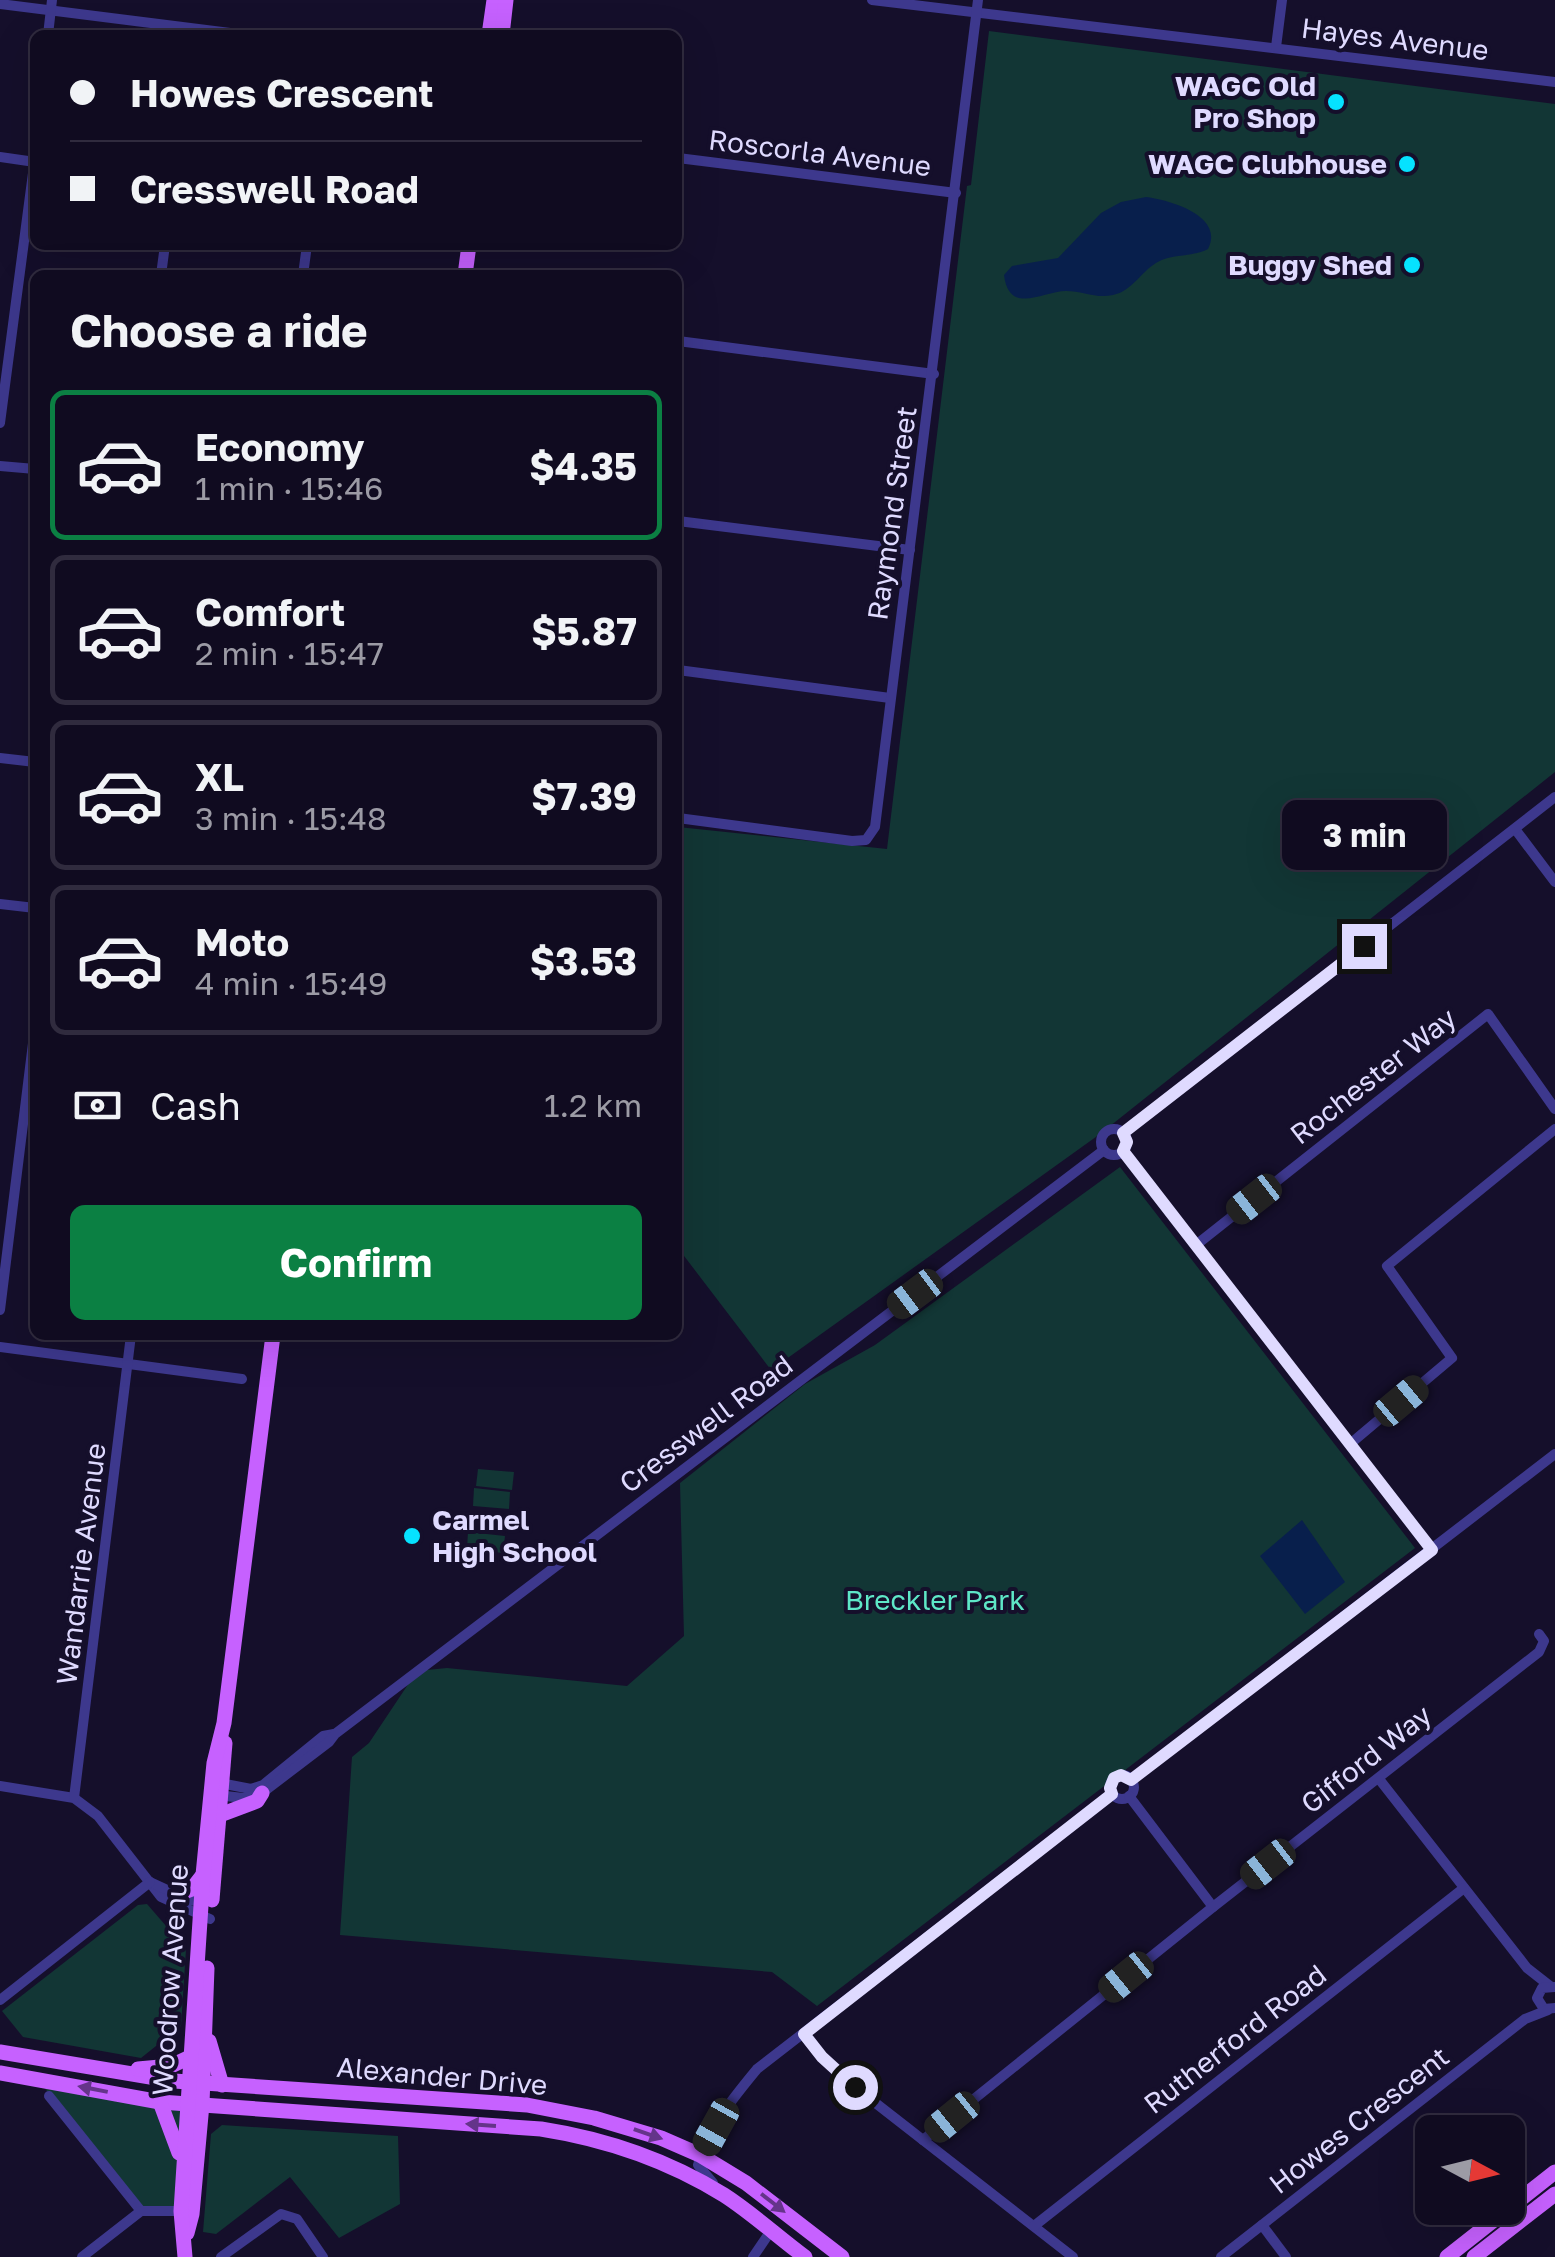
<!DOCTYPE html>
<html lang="en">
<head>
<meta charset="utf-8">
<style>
  body { margin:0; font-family:"Golos Text",sans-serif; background:#191429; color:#f1f3f6; height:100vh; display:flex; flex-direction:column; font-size:38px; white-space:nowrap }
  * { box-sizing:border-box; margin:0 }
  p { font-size:32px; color:#9c9ba5 }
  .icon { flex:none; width:55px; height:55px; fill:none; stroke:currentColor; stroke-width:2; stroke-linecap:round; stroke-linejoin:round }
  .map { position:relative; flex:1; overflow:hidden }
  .panel { position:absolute; left:30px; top:270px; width:652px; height:1070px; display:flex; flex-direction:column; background:#100b20; border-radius:15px; box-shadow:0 10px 40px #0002,0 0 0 2px #302b3e }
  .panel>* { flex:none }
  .guide { position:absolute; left:30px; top:30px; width:652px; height:220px; border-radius:15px; box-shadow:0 10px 40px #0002,0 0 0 2px #302b3e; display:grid; align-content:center; height:220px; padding:0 40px; background:#100b20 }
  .needle { width:65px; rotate:97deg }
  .controls { position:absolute; left:1415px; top:2115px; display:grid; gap:20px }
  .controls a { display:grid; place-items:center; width:110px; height:110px; border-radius:15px; background:#100b20; box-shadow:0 10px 40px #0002,0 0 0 2px #302b3e; font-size:50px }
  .end { position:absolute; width:45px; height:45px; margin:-22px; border:12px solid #dfdaff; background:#111; box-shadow:0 0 0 5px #111 }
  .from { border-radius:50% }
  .bubble { position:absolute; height:70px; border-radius:15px; background:#100b20; box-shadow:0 10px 40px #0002,0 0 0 2px #302b3e; font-size:32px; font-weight:700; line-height:70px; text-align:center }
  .car { position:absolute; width:30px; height:60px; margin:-30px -15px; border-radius:12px; box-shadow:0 0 8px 2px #0007; background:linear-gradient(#222 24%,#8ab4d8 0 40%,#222 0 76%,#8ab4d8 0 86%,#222 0) }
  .guide b { display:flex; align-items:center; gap:35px; height:95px; font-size:38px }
  .guide b+b { border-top:2px solid #302b3e }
  .guide i { width:25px; height:25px; background:#f1f3f6 }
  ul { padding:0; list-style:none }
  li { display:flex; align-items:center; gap:30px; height:150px; margin:0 20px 15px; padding:0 20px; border:5px solid #302b3e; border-radius:15px }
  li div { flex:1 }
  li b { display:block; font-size:38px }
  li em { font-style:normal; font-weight:700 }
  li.on { border-color:#0b8043 }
  li>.icon { width:90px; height:90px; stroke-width:1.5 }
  h2 { padding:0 40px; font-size:45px; line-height:120px }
  .pay { display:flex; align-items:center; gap:25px; height:110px; padding:0 40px; font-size:38px }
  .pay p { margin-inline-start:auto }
  .cta { display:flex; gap:20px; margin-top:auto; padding:20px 40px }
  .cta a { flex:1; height:115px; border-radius:15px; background:#0b8043; color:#fff; font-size:40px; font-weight:700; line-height:115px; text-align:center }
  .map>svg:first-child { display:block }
</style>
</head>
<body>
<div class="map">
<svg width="1555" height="2257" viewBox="0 0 1555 2257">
  <rect width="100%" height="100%" fill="#150f2b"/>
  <g fill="#123635">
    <path d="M989 31 1555 104V772L1100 1134 771 1370 678 1248V827L887 849 967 186 971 185Z"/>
    <path d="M1120 1167 1415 1548 817 2006 772 1972 340 1935 352 1757 369 1743 417 1671 447 1668 627 1686 684 1636 680 1483 805 1384 875 1345Z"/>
    <path d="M478 1469 514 1472 512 1490 476 1486Z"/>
    <path d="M474 1488 510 1492 509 1509 473 1506Z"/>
    <path d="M472 1511 508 1515 506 1532 470 1528Z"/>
    <path d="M468 1532 505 1536 503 1553 467 1549Z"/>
    <path d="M147 1904 186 1949 181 2026 141 2058 23 2037 2 2011 138 1905Z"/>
    <path d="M36 2077 186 2102 181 2211H141Z"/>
    <path d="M222 2125 398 2136 400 2204 339 2238 290 2177 216 2234 203 2232 211 2134Z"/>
  </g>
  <g fill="#081f4c">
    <path d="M1146 197C1170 200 1225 216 1208 249 1191 258 1171 253 1156 263 1140 273 1132 291 1113 295 1097 299 1082 291 1066 291 1043 291 1009 316 1004 275L1012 266 1058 258 1101 213 1121 202Z"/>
    <path d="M1302 1520 1345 1582 1305 1614 1260 1556Z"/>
  </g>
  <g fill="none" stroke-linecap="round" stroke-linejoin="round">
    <g stroke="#3d388d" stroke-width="10">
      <path d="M872 0 1555 82"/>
      <path d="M0 4 246 35"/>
      <path d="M48 35 52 0"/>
      <path d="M1276 47 1282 0"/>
      <path d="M0 157 35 162"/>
      <path d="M678 158 956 193"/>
      <path d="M161 275 165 245"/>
      <path d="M303 275 307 245"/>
      <path d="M678 341 934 374"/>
      <path d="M0 423 35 158"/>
      <path d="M0 466 35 469"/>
      <path d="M678 521 910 550"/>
      <path d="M678 670 890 698"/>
      <path d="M0 758 35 762"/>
      <path d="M678 818 852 841 866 840 875 827 978 0"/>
      <path d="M1515 829 1555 882"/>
      <path d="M0 904 35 908"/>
      <circle cx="1114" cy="1142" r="13"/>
      <path d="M1123 1133 1555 797"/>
      <path d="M1123 1151 1432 1550"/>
      <path d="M1196 1245 1488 1014 1555 1109"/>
      <path d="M0 1310 35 1027"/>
      <path d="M0 1347 242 1379"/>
      <path d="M1350 1444 1452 1358 1387 1266 1555 1129"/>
      <circle cx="1122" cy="1787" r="12"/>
      <path d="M1379 1779 1527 1968 1550 1986"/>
      <path d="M1131 1780 1555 1454"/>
      <path d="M220 1783 251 1789 263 1785 323 1736 334 1734"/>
      <path d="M0 1786 74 1798 98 1816 161 1897 210 1919"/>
      <path d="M217 1795 243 1798 262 1793 329 1742 335 1734 1104 1150"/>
      <path d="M1129 1796 1213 1907"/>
      <path d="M74 1798 131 1335"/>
      <path d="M150 1882 189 1900 204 1902"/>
      <path d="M1554 1987 1542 1988 1537 1998 1544 2009 1555 2008"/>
      <path d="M0 2000 150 1882"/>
      <path d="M803 2034 822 2057 855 2087 1073 2257"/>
      <path d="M49 2096 141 2211"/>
      <path d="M923 2140 1213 1907 1539 1652 1544 1641 1539 1634"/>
      <path d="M713 2183 698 2165C707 2129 734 2097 757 2069L1112 1794"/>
      <path d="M1262 2225 1286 2257"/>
      <path d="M1034 2226 1464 1888"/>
      <path d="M82 2257 141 2211H181"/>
      <path d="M221 2257 281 2214 297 2219 323 2257"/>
      <path d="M753 2257 770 2232"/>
      <path d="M1221 2257 1525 2019 1548 2010"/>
    </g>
    <g stroke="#c661ff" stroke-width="15">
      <path d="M489 35 494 0"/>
      <path d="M502 35 506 0"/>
      <path d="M465 275 469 245"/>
      <path d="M220 1815 257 1801 262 1793"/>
      <path d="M176 1895 192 1889 203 1875"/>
      <path d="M212 1900 225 1743"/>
      <path d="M209 2041 222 2085"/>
      <path d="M0 2052 174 2081 527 2105 594 2118 661 2138 700 2155 746 2183 842 2257"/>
      <path d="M138 2069 171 2066 190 2057"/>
      <path d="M0 2073 160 2102 541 2129C605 2139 669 2161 724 2195 752 2213 778 2237 805 2257"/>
      <path d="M160 2102 179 2153"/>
      <path d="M187 2233 192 2214 202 2104 207 1968"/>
      <path d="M185 2257 181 2211 203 1875 214 1763 224 1723 273 1335"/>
      <path d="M1447 2257 1555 2172"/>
      <path d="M1474 2257 1555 2194"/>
    </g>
  </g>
  <defs><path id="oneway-solid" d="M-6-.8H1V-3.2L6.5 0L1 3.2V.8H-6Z" transform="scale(2.5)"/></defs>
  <g fill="#65348a">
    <use href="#oneway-solid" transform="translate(93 2089) rotate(-169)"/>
    <use href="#oneway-solid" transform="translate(481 2125) rotate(-176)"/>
    <use href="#oneway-solid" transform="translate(648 2134) rotate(19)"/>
    <use href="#oneway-solid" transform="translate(773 2203) rotate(38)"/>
  </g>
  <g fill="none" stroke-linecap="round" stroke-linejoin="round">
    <path stroke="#dfdaff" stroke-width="12" d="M855 2087 822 2057 804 2034 1112 1794 1110 1788 1114 1778 1121 1775 1131 1780 1432 1550 1123 1151 1127 1142 1123 1133 1364 946"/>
  </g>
  <g fill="#06e2ff" stroke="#150f2b" stroke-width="4">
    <circle cx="1336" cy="102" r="10"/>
    <circle cx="1407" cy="164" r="10"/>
    <circle cx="1412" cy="265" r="10"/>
    <circle cx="412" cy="1536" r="10"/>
  </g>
  <g text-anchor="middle" stroke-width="8" stroke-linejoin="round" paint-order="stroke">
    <g font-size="28" fill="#dfdaff" stroke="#150f2b">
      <text transform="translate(1395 39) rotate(7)" y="10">Hayes Avenue</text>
      <text transform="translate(820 153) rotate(7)" y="10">Roscorla Avenue</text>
      <text transform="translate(892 513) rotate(-82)" y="10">Raymond Street</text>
      <text transform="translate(1373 1076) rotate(-38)" y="10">Rochester Way</text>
      <text transform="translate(706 1424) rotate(-37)" y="10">Cresswell Road</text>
      <text transform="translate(81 1564) rotate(-83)" y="10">Wandarrie Avenue</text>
      <text transform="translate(1366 1759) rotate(-38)" y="10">Gifford Way</text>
      <text transform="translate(170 1980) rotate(-86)" y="10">Woodrow Avenue</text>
      <text transform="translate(1235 2039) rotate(-38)" y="10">Rutherford Road</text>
      <text transform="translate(442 2076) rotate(5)" y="10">Alexander Drive</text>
      <text transform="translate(1359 2120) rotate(-38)" y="10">Howes Crescent</text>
    </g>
    <g font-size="28" font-weight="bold" fill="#dfdaff" stroke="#150f2b" text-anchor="end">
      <text x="1316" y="96">WAGC Old<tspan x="1316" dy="32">Pro Shop</tspan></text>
      <text x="1387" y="174">WAGC Clubhouse</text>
      <text x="1392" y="275">Buggy Shed</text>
      <text x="432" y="1530" text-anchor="start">Carmel<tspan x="432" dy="32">High School</tspan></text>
    </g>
    <g font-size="28" fill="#5ee7c7" stroke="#150f2b">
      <text x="935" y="1610">Breckler Park</text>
    </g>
  </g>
</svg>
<div class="controls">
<a><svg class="needle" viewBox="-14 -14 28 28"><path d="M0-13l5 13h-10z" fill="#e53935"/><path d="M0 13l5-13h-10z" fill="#9c9ba5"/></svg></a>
</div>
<i class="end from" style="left:855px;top:2087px"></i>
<i class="end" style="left:1364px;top:946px"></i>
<div class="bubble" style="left:1282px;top:800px;width:165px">3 min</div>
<i class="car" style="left:1254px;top:1199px;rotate:232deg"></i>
<i class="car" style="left:915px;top:1294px;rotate:233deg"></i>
<i class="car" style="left:1401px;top:1401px;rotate:50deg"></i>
<i class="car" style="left:1268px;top:1864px;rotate:232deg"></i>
<i class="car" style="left:1126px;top:1977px;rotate:231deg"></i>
<i class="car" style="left:952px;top:2117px;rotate:231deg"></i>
<i class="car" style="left:716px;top:2127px;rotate:209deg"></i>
<div class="guide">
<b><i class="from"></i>Howes Crescent</b>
<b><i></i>Cresswell Road</b>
</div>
<section class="panel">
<h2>Choose a ride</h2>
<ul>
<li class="on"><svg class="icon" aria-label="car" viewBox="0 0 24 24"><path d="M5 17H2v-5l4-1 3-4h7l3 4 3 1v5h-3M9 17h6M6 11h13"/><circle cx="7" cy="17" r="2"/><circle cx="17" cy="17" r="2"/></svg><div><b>Economy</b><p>1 min · 15:46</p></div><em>$4.35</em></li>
<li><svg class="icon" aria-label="car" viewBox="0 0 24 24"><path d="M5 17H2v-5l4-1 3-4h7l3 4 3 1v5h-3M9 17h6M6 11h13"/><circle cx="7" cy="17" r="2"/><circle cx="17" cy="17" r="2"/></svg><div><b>Comfort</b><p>2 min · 15:47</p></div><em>$5.87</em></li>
<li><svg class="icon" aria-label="car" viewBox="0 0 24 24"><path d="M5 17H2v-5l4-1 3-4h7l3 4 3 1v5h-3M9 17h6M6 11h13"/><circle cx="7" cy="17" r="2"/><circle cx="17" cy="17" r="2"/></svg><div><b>XL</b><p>3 min · 15:48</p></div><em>$7.39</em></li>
<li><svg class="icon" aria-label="car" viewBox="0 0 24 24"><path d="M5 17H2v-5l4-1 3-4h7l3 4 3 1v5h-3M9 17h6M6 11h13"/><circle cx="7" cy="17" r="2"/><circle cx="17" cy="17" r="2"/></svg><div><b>Moto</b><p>4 min · 15:49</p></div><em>$3.53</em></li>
</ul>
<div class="pay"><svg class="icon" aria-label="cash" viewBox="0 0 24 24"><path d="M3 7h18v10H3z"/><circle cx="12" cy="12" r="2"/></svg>Cash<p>1.2 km</p></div>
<div class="cta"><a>Confirm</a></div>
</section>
</div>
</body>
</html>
